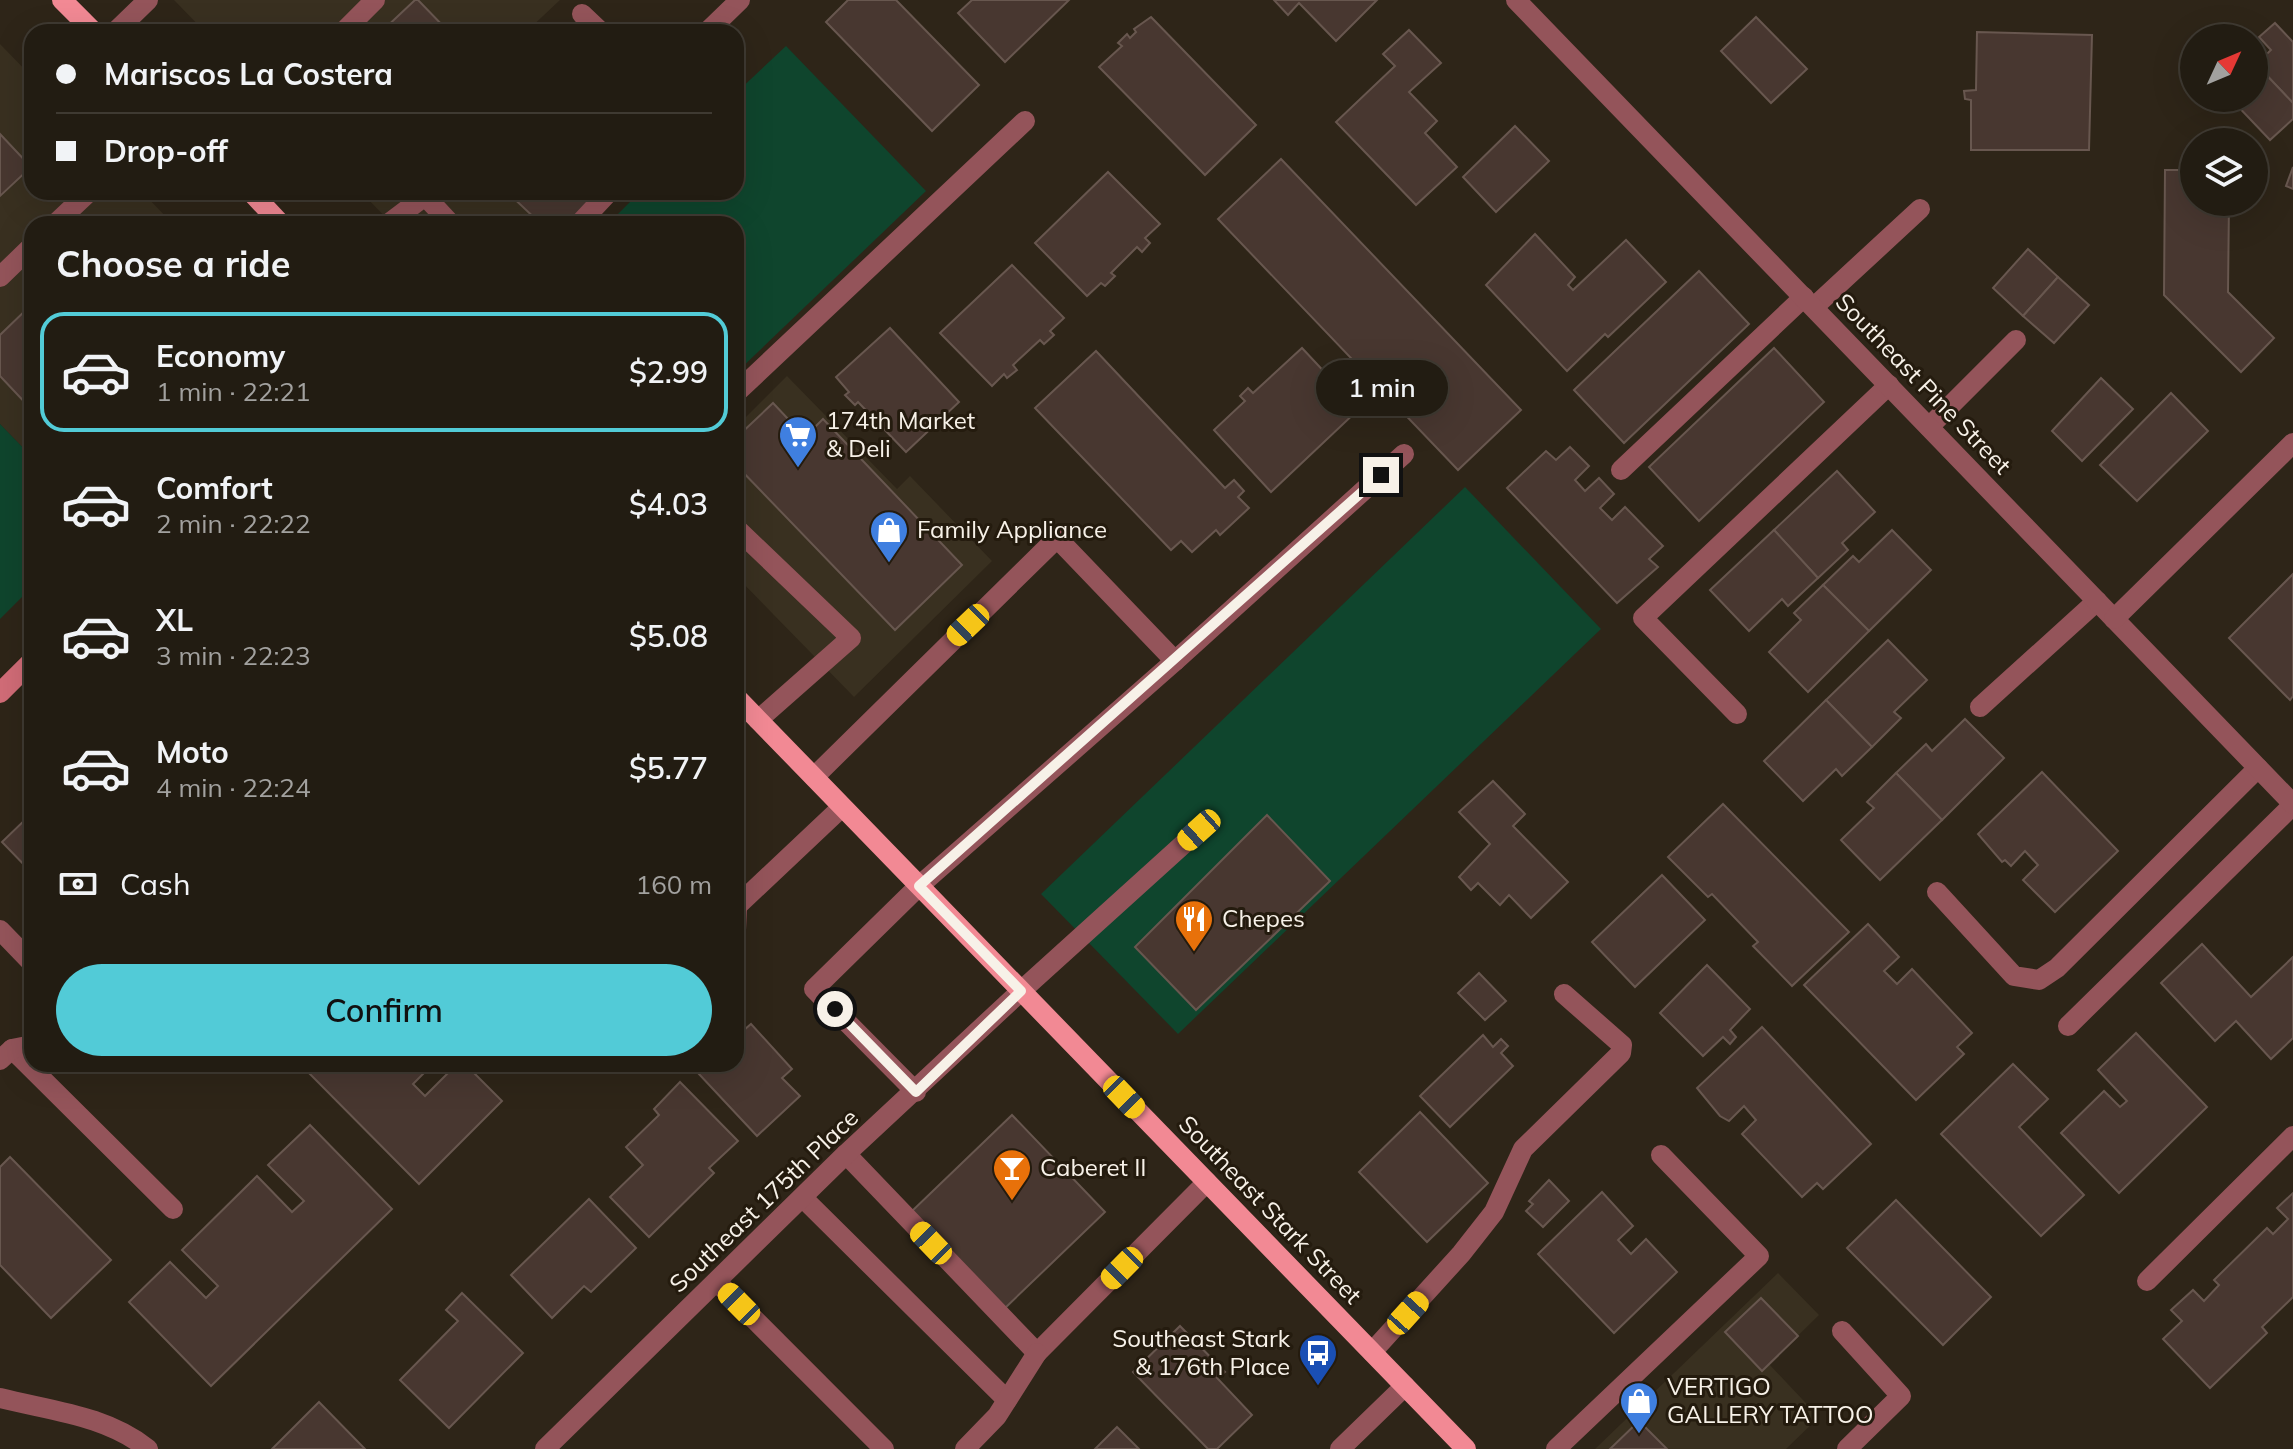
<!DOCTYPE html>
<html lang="en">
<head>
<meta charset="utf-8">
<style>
  body { margin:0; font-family:Mulish,sans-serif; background:#2e2920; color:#f1f3f6; height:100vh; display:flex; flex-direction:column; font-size:30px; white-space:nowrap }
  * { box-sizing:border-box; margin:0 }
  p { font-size:26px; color:#a2a19f }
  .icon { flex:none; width:44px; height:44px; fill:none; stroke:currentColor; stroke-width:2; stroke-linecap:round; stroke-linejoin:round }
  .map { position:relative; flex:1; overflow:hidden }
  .sheet { position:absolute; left:24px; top:216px; width:720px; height:856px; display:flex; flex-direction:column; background:#221c12; border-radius:24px; box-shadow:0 8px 32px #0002,0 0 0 2px #3f3a32 }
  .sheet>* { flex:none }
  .top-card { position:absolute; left:24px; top:24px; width:720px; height:176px; border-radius:24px; box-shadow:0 8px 32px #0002,0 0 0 2px #3f3a32; display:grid; align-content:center; height:176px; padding:0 32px; background:#221c12 }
  .needle { width:52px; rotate:46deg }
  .controls { position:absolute; left:2180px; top:24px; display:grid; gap:16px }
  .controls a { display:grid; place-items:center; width:88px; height:88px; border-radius:50%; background:#221c12; box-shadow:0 8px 32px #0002,0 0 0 2px #3f3a32; font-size:40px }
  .end { position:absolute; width:36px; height:36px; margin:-18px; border:10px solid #f7f1e8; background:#111; box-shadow:0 0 0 4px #111 }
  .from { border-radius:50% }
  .bubble { position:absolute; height:56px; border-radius:28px; background:#221c12; box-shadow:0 8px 32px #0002,0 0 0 2px #3f3a32; font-size:26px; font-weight:600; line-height:56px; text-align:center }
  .car { position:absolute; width:24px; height:48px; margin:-24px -12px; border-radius:10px; box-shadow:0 0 6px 2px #0007; background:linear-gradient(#f5c518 24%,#345 0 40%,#f5c518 0 76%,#345 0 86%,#f5c518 0) }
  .top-card b { display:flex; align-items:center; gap:28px; height:76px; font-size:30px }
  .top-card b+b { border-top:2px solid #3f3a32 }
  .top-card i { width:20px; height:20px; background:#f1f3f6 }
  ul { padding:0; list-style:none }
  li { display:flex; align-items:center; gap:24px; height:120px; margin:0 16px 12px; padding:0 16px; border:4px solid transparent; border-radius:24px }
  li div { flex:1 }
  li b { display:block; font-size:30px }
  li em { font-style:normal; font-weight:600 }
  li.selected { border-color:#52cbd7 }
  li>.icon { width:72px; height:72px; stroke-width:1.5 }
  h2 { padding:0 32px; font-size:36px; line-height:96px }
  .pay { display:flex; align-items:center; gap:20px; height:88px; padding:0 32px; font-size:30px }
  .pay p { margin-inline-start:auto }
  .action { display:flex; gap:16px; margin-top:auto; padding:16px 32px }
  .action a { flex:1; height:92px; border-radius:48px; background:#52cbd7; color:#111; font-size:32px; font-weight:600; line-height:92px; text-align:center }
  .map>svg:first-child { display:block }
</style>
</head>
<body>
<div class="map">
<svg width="2293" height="1449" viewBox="0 0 2293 1449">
  <rect width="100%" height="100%" fill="#2e2518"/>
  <g fill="#393020">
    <path d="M174 0H560L526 32H205Z"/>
    <path d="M0 44 32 77V192H142L173 224H32V457L0 424Z"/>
    <path d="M361 192H593L560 224H392Z"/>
    <path d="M787 376 897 489 910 476 992 561 854 697 736 576V427Z"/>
    <path d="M1778 1273 1819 1315 1769 1364 1819 1417 1786 1449H1595Z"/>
  </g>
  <g fill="#0f452d">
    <path d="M786 46 926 191 736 373V224H608L640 192H736V93Z"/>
    <path d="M0 424 32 457V587L0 619Z"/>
    <path d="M1465 487 1601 629 1178 1034 1041 894Z"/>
  </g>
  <g fill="#483730" stroke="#68574f" stroke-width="2">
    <path d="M415 0H418L449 32H381Z"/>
    <path d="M848 0H896L979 85 932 131 826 22Z"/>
    <path d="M972 0H1069L1005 62 958 13Z"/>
    <path d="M1274 0H1377L1336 41 1299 3 1288 15Z"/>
    <path d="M1151 17 1256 125 1205 175 1099 67 1122 46 1118 43 1127 34 1130 38 1136 32 1134 29Z"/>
    <path d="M1756 17 1807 69 1771 103 1721 51Z"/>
    <path d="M2275 23 2293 42V103L2256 64 2271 50 2259 37Z"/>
    <path d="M1409 30 1441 63 1409 92 1437 121 1425 133 1457 167 1416 205 1336 122 1395 66 1383 54Z"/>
    <path d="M1977 32 2092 35 2089 150H1971V100L1965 99 1964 91 1976 90Z"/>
    <path d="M2256 64 2293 103V119L2270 140 2230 98H2254Z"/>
    <path d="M1515 126 1549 161 1496 212 1463 177Z"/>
    <path d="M0 134 31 167 0 196Z"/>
    <path d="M1281 159 1521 410 1458 470 1218 219Z"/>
    <path d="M2293 167V189L2286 186Z"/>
    <path d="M2165 170H2194V202H2229L2228 292 2274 338 2241 372 2164 295Z"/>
    <path d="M1108 172 1160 224 1145 238 1150 243 1142 252 1137 247 1111 273 1115 276 1105 286 1101 283 1087 296 1035 243Z"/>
    <path d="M507 192H599L568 224H541Z"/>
    <path d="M1535 234 1575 277 1568 285 1573 290 1626 240 1666 282 1608 337 1605 334 1567 371 1486 285Z"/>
    <path d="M2028 249 2058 277 2023 316 1993 288Z"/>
    <path d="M1012 265 1064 318 1050 331 1054 335 1044 344 1040 340 1013 365 1017 370 1007 378 1004 374 992 386 940 333Z"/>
    <path d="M1699 271 1749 324 1624 443 1574 390Z"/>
    <path d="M2058 277 2089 305 2054 343 2023 316Z"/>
    <path d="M32 304V407L31 409 0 376V335Z"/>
    <path d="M890 328 959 402 906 452 858 402 855 405 845 395 849 392 836 377Z"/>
    <path d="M1302 348 1359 409 1271 492 1214 430 1245 401 1240 396 1248 388 1253 393Z"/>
    <path d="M1774 348 1824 402 1699 521 1649 467Z"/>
    <path d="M1096 351 1225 488 1234 480 1244 491 1238 497 1249 508 1220 535 1216 530 1192 552 1181 541 1171 550 1035 408Z"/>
    <path d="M2101 378 2133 409 2082 461 2052 431Z"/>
    <path d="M2171 393 2208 431 2137 501 2100 465Z"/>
    <path d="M773 403 805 437 823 419 962 565 895 630 736 465V438Z"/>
    <path d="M1570 447 1589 466 1575 480 1585 491 1599 478 1614 494 1600 508 1612 520 1625 507 1663 546 1649 559 1658 567 1617 603 1507 488 1546 451 1556 460Z"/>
    <path d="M1837 471 1875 512 1842 543 1848 550 1818 578 1774 530Z"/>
    <path d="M1774 530 1818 578 1788 606 1782 599 1749 631 1710 590Z"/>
    <path d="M1892 530 1931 570 1869 631 1823 585 1853 556 1859 562Z"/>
    <path d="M2293 574V696L2290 700 2229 638Z"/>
    <path d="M1823 585 1869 631 1808 692 1769 652 1801 620 1794 613Z"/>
    <path d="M1888 640 1927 680 1894 712 1901 718 1872 747 1826 700Z"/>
    <path d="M1826 700 1872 747 1842 776 1836 769 1803 801 1764 761Z"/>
    <path d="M1965 719 2004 758 1942 820 1896 773 1926 744 1932 751Z"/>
    <path d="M2042 772 2118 851 2055 912 2023 880 2038 865 2025 851 2011 866 2005 860 2002 862 1978 834Z"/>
    <path d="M1896 773 1942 820 1880 880 1841 840 1874 808 1867 802Z"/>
    <path d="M1493 781 1525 814 1513 826 1568 882 1531 918 1509 895 1500 905 1478 883 1471 890 1459 877 1490 844 1459 812Z"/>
    <path d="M1723 804 1849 932 1792 986 1753 946 1758 942 1712 894 1708 897 1668 857Z"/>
    <path d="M32 813V873L2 842Z"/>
    <path d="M1267 815 1330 881 1196 1010 1135 947Z"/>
    <path d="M1662 875 1705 920 1635 987 1592 942Z"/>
    <path d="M1868 924 1899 957 1884 971 1897 984 1912 969 1972 1033 1957 1047 1964 1054 1916 1100 1804 985Z"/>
    <path d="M2202 944 2251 997 2293 957V1038L2271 1059 2236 1021 2215 1041 2161 983Z"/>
    <path d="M1707 965 1750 1009 1730 1030 1736 1037 1730 1044 1723 1037 1703 1056 1660 1013Z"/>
    <path d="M1479 973 1506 1001 1485 1020 1458 993Z"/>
    <path d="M751 1024 792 1069 782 1078 800 1096 757 1136 698 1073 708 1064H736V1037Z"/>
    <path d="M1762 1027 1871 1144 1823 1189 1817 1183 1802 1197 1742 1134 1756 1120 1744 1106 1729 1121 1720 1116 1697 1088Z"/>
    <path d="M2136 1033 2207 1107 2119 1193 2061 1133 2104 1091 2120 1107 2127 1101 2098 1070Z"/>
    <path d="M1483 1035 1493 1047 1501 1039 1508 1046 1501 1053 1513 1066 1450 1127 1420 1096Z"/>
    <path d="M300 1064H433L413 1084 425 1096 457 1064H465L502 1101 419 1184Z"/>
    <path d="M2013 1064 2048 1099 2019 1127 2084 1195 2041 1236 1941 1134Z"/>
    <path d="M680 1082 738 1141 709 1168 714 1173 649 1237 610 1197 643 1165 626 1147 659 1115 654 1109Z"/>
    <path d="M1420 1112 1488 1183 1427 1242 1359 1172Z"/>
    <path d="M1012 1115 1105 1212 1004 1309 911 1212Z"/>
    <path d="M310 1125 392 1209 211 1386 129 1302 170 1262 206 1298 218 1286 182 1250 257 1176 292 1212 304 1201 268 1165Z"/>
    <path d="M10 1157 111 1260 51 1318 0 1265V1167Z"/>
    <path d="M1549 1180 1569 1201 1543 1227 1526 1211 1533 1204 1529 1201Z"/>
    <path d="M1602 1192 1633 1226 1618 1240 1631 1254 1646 1239 1677 1272 1614 1333 1538 1254Z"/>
    <path d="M2293 1193V1297L2262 1327 2267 1333 2210 1388 2163 1339 2182 1321 2171 1310 2193 1290 2204 1301 2219 1285 2214 1280 2267 1228 2273 1234 2288 1219 2277 1208Z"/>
    <path d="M589 1199 636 1248 591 1292 584 1286 552 1318 511 1275Z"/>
    <path d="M1896 1200 1991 1297 1943 1345 1847 1248Z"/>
    <path d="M462 1293 523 1353 449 1428 400 1380 458 1321 446 1310Z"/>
    <path d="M1761 1298 1798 1336 1762 1371 1725 1332Z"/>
    <path d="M1180 1326 1225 1372 1217 1378 1252 1415 1217 1449H1208L1133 1372Z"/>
    <path d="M319 1402 365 1449H272Z"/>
    <path d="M1639 1421 1667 1449H1610Z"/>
    <path d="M1117 1427 1139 1449H1095Z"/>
  </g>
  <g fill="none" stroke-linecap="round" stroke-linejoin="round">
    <g stroke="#94545a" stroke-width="20">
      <path d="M582 14 601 32"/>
      <path d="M115 32 148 0"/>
      <path d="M343 32 375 0"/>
      <path d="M707 32 740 0"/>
      <path d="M55 224 89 192"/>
      <path d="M388 224 425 196 451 224"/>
      <path d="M579 224 609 192"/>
      <path d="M0 277 32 246"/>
      <path d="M1814 307 1920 209"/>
      <path d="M736 393 1025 121"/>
      <path d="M1929 427 2016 340"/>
      <path d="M1621 470 1804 297"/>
      <path d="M736 528 851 638 758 720"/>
      <path d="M1175 661 1404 454"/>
      <path d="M1980 707 2097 601"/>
      <path d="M1737 714 1643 618 1889 385"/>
      <path d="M814 777 1057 538 1175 661 919 886 814 989 916 1092"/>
      <path d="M1937 892 2014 976 2039 980 2057 968 2258 768"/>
      <path d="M736 907 842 807"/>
      <path d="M0 930 32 963"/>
      <path d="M736 930 737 907"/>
      <path d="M1021 991 1199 830"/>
      <path d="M2068 1026 2293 805"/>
      <path d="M12 1049 173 1209"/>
      <path d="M0 1060 12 1049 32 1045"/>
      <path d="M846 1154 1037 1353 1207 1182"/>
      <path d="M803 1198 1007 1400"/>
      <path d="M2147 1281 2293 1136"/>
      <path d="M718 1283 884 1449"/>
      <path d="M1842 1331 1901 1396 1847 1449"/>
      <path d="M1372 1352 1461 1254 1494 1212 1523 1149 1621 1053 1622 1045 1564 994"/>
      <path d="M965 1449 997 1416 1037 1353"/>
      <path d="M1556 1449 1759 1256 1661 1155"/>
    </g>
    <g stroke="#94545a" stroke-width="20">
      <path d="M1516 0 2293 804"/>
      <path d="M2114 619 2293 443"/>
      <path d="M0 1398C51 1411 105 1415 148 1449"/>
      <path d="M545 1449 846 1154 1021 991"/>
      <path d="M1340 1449 1405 1386"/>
    </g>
    <path stroke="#d16c77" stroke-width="20" d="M0 693 32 661"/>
    <g stroke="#f28994" stroke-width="20">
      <path d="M62 0 94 32"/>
      <path d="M251 192 281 224"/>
      <path d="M736 697 1466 1449"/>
    </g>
  </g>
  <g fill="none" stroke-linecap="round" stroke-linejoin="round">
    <path stroke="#f7f1e8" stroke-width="10" d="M835 1009 916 1092 1021 991 919 886 1381 475"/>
  </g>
  <defs>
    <g id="supermarket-pin" transform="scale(2)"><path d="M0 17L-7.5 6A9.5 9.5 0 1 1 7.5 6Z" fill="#3f7fe0" stroke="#241b0e"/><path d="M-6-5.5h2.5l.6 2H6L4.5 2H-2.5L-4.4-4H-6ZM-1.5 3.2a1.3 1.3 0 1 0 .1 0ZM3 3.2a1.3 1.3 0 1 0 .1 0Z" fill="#fff"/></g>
    <g id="shop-pin" transform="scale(2)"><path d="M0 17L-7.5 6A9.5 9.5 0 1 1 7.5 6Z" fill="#3f7fe0" stroke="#241b0e"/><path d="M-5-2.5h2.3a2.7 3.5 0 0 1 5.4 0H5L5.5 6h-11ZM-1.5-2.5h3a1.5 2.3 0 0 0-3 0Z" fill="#fff"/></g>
    <g id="restaurant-pin" transform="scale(2)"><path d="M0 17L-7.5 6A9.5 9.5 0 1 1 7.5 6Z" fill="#e8710a" stroke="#241b0e"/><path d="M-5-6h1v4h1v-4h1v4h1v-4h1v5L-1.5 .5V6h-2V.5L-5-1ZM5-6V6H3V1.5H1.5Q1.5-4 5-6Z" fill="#fff"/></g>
    <g id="bar-pin" transform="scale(2)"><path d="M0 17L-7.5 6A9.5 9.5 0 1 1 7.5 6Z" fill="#e8710a" stroke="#241b0e"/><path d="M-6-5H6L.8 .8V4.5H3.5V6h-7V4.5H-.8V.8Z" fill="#fff"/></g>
    <g id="bus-pin" transform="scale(2)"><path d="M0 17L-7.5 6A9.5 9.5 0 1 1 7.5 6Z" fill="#1a4fb4" stroke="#241b0e"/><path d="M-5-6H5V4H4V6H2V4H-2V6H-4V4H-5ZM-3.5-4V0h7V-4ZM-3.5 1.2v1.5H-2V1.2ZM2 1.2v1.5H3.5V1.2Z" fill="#fff"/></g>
  </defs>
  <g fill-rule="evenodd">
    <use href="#supermarket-pin" x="798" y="435"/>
    <use href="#shop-pin" x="889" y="530"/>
    <use href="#restaurant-pin" x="1194" y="919"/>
    <use href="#bar-pin" x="1012" y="1168"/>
    <use href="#bus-pin" x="1318" y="1353"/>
    <use href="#shop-pin" x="1639" y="1401"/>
  </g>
  <g text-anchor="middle" stroke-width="6" stroke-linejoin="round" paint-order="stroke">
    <g font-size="24" fill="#f7f1e8" stroke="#241b0e">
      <text transform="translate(1923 384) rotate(46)" y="8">Southeast Pine Street</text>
      <text transform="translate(764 1201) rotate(-44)" y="8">Southeast 175th Place</text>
      <text transform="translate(1270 1210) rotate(46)" y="8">Southeast Stark Street</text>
    </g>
    <g font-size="24" fill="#f7f1e8" stroke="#241b0e" text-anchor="start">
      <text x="826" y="429">174th Market<tspan x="826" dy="28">&amp; Deli</tspan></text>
      <text x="917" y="538">Family Appliance</text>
      <text x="1222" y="927">Chepes</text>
      <text x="1040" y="1176">Caberet II</text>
      <text x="1290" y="1347" text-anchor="end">Southeast Stark<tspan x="1290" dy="28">&amp; 176th Place</tspan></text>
      <text x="1667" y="1395">VERTIGO<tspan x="1667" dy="28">GALLERY TATTOO</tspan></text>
    </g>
  </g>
</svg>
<div class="controls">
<a><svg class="needle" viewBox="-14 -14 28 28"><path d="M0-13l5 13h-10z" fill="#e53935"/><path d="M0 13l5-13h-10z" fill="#a2a19f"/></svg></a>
<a><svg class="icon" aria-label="layers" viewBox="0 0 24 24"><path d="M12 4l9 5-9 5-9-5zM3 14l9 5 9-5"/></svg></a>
</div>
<i class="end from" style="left:835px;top:1009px"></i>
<i class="end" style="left:1381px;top:475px"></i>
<div class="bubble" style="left:1316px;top:360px;width:132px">1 min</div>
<i class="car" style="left:968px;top:625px;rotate:226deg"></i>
<i class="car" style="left:1199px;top:830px;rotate:228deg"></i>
<i class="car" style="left:1124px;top:1097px;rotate:136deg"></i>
<i class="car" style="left:931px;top:1243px;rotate:316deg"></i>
<i class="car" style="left:1122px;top:1268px;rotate:225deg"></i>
<i class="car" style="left:739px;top:1304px;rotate:315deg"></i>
<i class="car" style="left:1408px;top:1313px;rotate:42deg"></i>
<div class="top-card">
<b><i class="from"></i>Mariscos La Costera</b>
<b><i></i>Drop-off</b>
</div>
<section class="sheet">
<h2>Choose a ride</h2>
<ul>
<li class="selected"><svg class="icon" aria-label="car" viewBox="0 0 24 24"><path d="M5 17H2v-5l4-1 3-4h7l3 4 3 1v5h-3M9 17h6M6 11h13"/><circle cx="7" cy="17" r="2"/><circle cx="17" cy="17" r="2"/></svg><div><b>Economy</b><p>1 min · 22:21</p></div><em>$2.99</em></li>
<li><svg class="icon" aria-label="car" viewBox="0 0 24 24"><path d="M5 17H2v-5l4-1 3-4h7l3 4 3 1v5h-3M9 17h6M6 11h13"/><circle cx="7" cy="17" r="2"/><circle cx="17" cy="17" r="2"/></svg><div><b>Comfort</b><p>2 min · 22:22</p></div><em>$4.03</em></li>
<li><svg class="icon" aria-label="car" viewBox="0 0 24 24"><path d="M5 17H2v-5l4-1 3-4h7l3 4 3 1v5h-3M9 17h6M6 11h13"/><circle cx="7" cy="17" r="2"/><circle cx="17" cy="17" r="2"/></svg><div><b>XL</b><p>3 min · 22:23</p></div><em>$5.08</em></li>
<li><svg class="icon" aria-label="car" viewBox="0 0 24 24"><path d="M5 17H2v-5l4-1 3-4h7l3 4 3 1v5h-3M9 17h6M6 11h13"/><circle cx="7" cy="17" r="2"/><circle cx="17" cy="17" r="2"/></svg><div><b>Moto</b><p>4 min · 22:24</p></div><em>$5.77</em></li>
</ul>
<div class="pay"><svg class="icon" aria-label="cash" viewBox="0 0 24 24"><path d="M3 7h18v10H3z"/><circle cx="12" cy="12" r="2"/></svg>Cash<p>160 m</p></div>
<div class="action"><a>Confirm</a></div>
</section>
</div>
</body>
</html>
